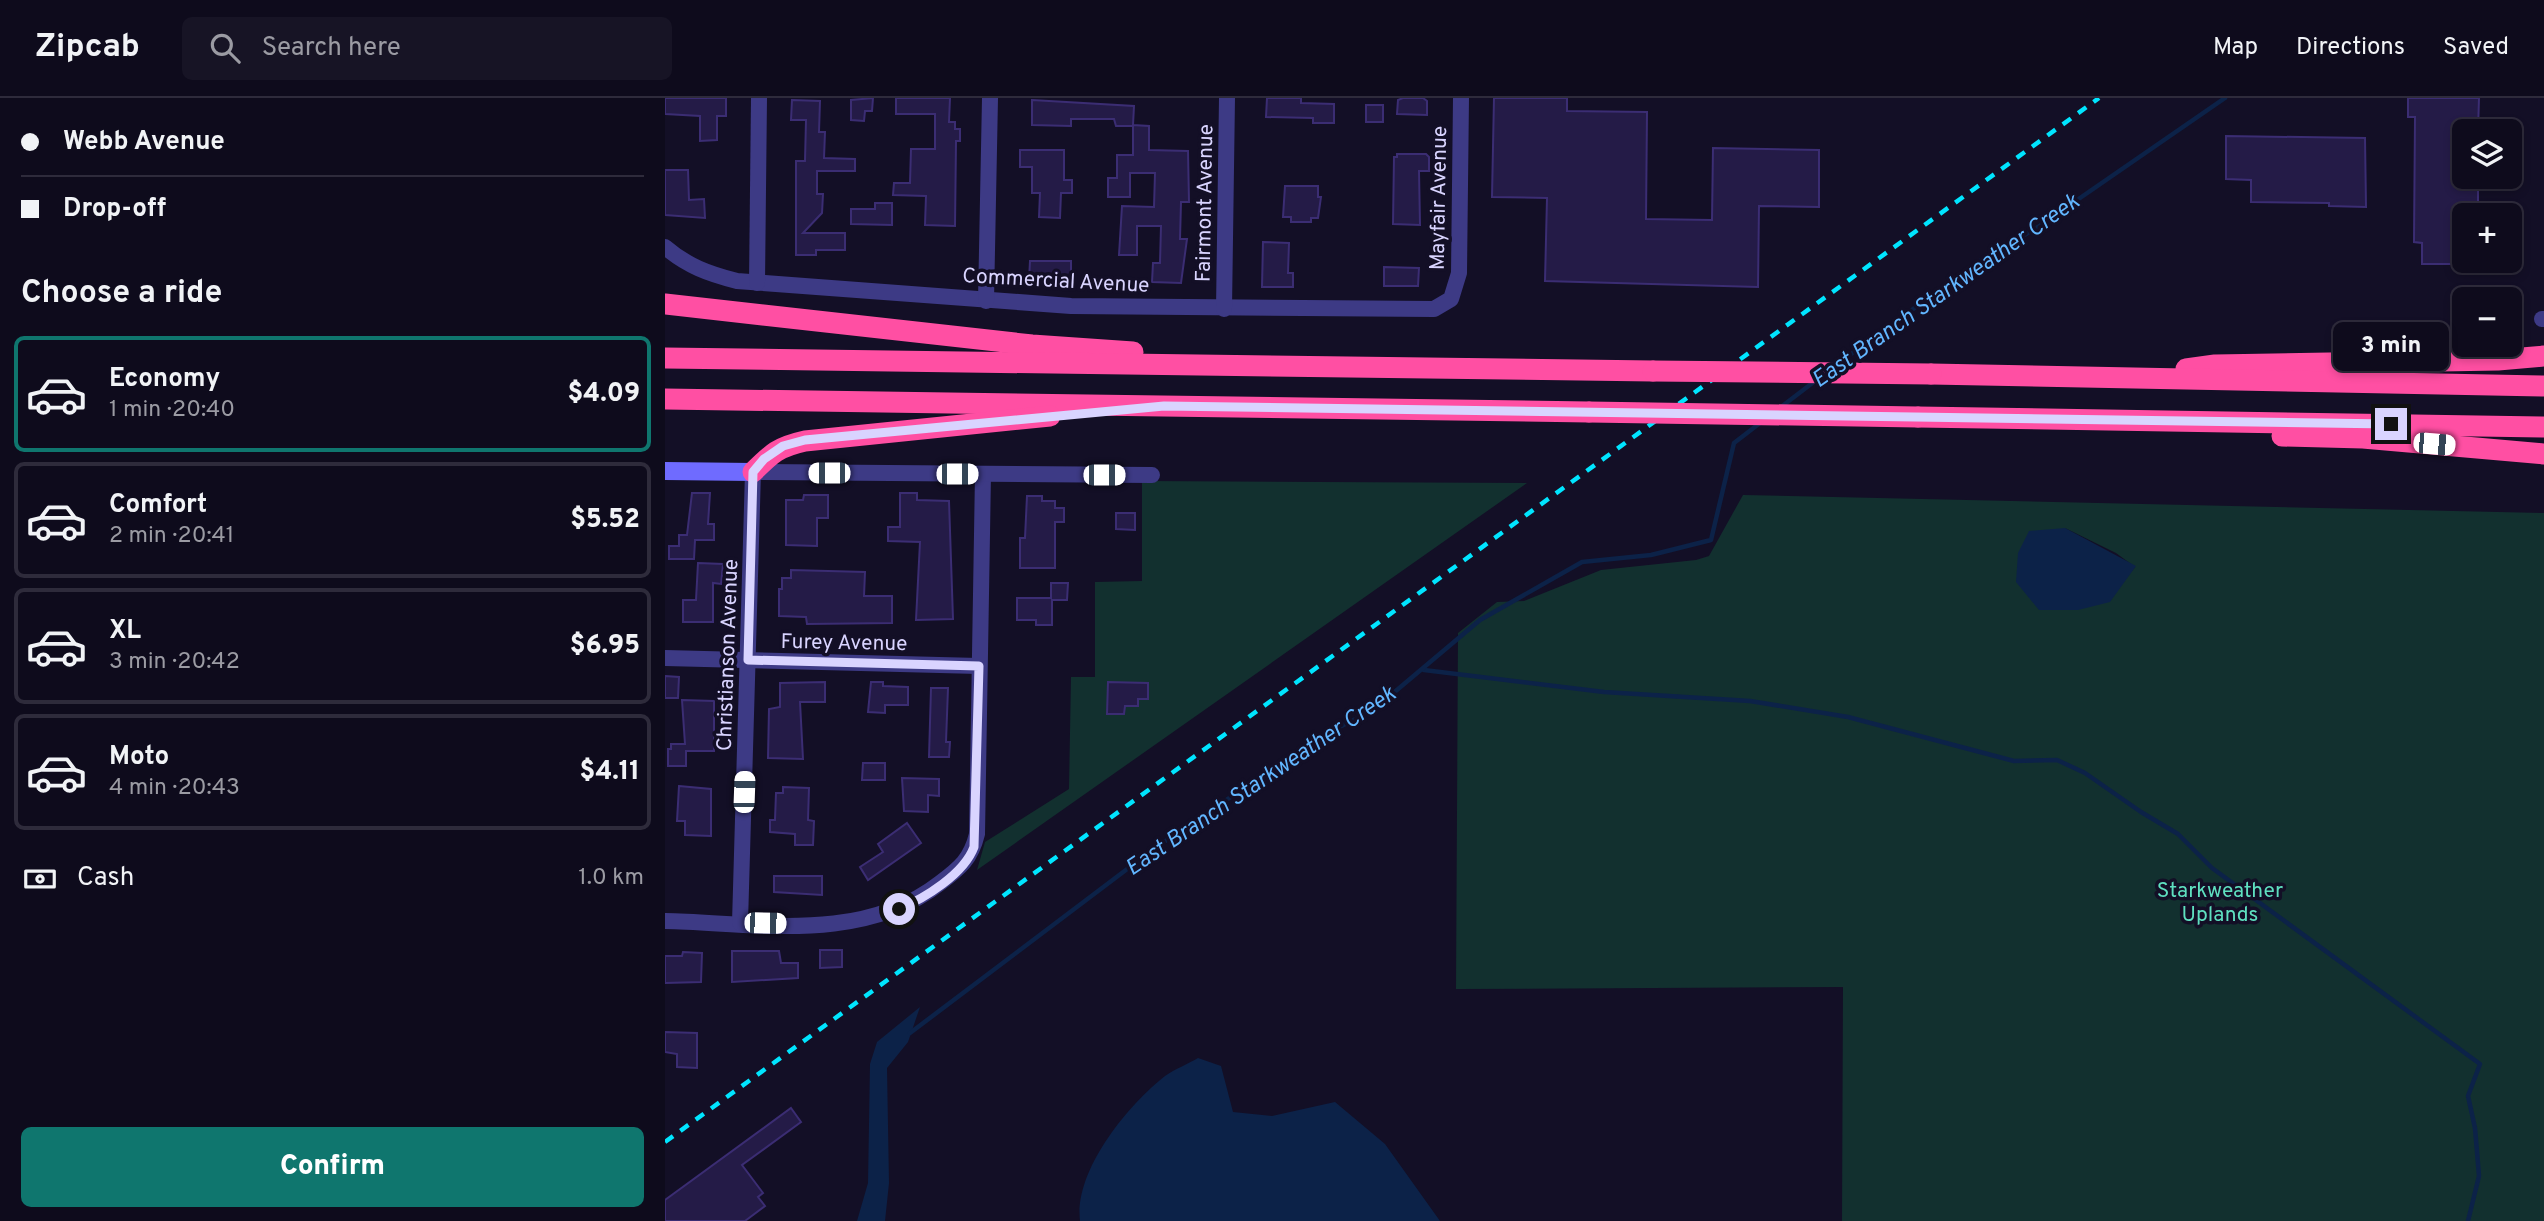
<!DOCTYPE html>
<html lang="en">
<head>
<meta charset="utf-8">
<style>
  body { margin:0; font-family:Overpass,sans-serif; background:#171425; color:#f1f3f6; height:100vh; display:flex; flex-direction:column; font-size:26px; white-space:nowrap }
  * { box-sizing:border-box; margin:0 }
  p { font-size:23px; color:#9b9ba3 }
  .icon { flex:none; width:38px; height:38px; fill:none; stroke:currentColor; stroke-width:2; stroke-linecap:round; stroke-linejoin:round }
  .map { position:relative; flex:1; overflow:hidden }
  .panel { display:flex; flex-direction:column; background:#0e0b1c; width:665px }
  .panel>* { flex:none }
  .banner { display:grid; align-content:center; height:154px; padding:0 21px; background:#0e0b1c }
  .controls { position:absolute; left:1787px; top:21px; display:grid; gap:14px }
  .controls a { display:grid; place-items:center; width:70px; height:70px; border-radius:10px; background:#0e0b1c; box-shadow:0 4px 10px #0003,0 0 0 2px #2e2b3b; font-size:35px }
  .end { position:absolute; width:32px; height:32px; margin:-16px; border:9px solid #d9d4ff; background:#111; box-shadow:0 0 0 4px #111 }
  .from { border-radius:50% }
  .bubble { position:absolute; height:49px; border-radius:10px; background:#0e0b1c; box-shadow:0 4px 10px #0003,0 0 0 2px #2e2b3b; font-size:23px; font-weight:800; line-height:49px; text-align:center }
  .car { position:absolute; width:21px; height:42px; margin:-21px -10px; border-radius:9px; box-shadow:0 0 5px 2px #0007; background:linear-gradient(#fff 24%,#345 0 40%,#fff 0 76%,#345 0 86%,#fff 0) }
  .banner b { display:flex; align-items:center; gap:24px; height:66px; font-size:26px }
  .banner b+b { border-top:2px solid #2e2b3b }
  .banner i { width:18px; height:18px; background:#f1f3f6 }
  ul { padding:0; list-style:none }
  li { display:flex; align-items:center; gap:21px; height:116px; margin:0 14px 10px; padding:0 7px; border:4px solid #2e2b3b; border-radius:10px }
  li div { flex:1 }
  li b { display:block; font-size:26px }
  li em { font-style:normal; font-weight:800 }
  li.on { border-color:#0f766e }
  li>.icon { width:63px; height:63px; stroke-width:1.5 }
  h2 { padding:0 21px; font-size:32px; line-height:84px }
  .pay { display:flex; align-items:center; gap:18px; height:77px; padding:0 21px; font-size:26px }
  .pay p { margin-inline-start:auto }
  .cta { display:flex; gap:14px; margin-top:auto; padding:14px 21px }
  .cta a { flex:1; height:80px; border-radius:10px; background:#0f766e; color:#fff; font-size:28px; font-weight:800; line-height:80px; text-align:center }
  header { display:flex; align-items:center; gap:42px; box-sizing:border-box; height:98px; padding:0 35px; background:#0e0b1c; border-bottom:2px solid #2e2b3b }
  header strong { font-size:33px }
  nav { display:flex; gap:38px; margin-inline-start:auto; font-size:24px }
  .search { width:490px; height:63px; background:#171425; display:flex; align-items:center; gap:18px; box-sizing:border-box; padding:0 24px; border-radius:10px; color:#9b9ba3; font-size:26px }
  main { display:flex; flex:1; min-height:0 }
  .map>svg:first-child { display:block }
</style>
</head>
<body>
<header>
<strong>Zipcab</strong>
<div class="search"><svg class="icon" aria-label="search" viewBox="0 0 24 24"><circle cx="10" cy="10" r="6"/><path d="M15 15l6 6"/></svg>Search here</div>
<nav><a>Map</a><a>Directions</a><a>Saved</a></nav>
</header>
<main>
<section class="panel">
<div class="banner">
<b><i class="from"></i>Webb Avenue</b>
<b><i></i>Drop-off</b>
</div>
<h2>Choose a ride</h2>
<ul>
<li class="on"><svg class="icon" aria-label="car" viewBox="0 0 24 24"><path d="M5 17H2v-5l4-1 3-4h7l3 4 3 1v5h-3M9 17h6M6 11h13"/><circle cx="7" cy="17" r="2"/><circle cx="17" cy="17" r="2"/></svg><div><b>Economy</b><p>1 min · 20:40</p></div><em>$4.09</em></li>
<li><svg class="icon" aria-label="car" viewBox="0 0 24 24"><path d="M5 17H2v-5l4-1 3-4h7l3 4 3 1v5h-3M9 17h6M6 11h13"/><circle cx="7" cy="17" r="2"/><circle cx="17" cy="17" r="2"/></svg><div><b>Comfort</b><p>2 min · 20:41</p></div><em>$5.52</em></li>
<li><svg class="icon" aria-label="car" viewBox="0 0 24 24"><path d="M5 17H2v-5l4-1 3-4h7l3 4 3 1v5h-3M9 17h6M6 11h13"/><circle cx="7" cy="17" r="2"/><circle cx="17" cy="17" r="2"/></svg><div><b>XL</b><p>3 min · 20:42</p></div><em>$6.95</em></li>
<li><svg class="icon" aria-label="car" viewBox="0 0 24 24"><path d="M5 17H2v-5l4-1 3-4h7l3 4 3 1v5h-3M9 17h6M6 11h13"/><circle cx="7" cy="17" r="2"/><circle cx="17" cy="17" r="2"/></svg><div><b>Moto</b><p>4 min · 20:43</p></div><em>$4.11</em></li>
</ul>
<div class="pay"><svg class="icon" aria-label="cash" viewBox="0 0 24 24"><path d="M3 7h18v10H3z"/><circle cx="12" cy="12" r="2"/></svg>Cash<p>1.0 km</p></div>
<div class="cta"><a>Confirm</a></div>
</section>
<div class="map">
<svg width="1879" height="1123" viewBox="0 0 1879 1123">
  <rect width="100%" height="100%" fill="#130f26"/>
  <g fill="#12302f" fill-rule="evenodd">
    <path d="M477 383 862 385 312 772 320 744 404 691 406 579H430V484L477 483Z"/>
    <path d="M1078 397 1879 415V1123H1177L1178 889 791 891 793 535 832 504 859 503 936 472 1031 462 1044 458ZM1400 430 1451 455 1470 469 1458 484Z"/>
  </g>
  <g fill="#0c2248">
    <path d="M1400 430 1471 468 1445 504 1413 512H1374L1351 484 1353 455 1364 433Z"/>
    <path d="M255 909 243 944 222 970 224 1085 220 1123H192L203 1085 205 966 212 944Z"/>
    <path d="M533 960 556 968 568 1014 607 1018 670 1004 720 1046 775 1123H415C409 1073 462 1008 500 978 510 971 523 966 533 960Z"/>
  </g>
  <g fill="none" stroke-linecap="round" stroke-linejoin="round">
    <g stroke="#0c2248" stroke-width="4.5">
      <path d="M1171 267 1310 166 1373 129 1560 0"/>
      <path d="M1116 309 1150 283"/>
      <path d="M759 572 939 594 1085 603 1183 619 1349 663 1392 662 1420 675 1476 714 1513 736 1547 770 1815 966 1803 998 1810 1030 1814 1078 1803 1123"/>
      <path d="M245 935 490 750 658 637 707 613 815 522 917 464 986 457 1046 442 1069 345 1095 325"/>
    </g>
  </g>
  <g fill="#241b47" stroke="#3b2d73" stroke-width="2">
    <path d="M0 0H61V18H52V42L35 43V18L0 16Z"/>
    <path d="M208 0 207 13H200L199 23 186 22V2Z"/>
    <path d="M231 0H285L284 24H290V31H295V43H291L290 128 260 127 261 98 228 97 229 85H245L246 51H270V16H231Z"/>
    <path d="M602 0H636V5L669 6V25H648V20L601 19Z"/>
    <path d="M738 0H758L762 3V17L732 16 733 2Z"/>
    <path d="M829 0H902V13L982 14 981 121 1047 122 1048 50 1154 52V109L1094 108 1093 189 880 183 882 100 827 99Z"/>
    <path d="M1743 0H1814L1813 33H1799V79H1813V117H1799V166H1757V145L1749 144 1750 19H1743Z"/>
    <path d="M127 2 155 3 154 34H160L159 60 190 61V73H152V96H158L157 115 138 135H180V152H151V157H131V63H140L141 22H126Z"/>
    <path d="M367 2 469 8 468 27 484 28V52L523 53 524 104H516L515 141H522L516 185 487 184 488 165H495L496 128H472V157H454L457 108 489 109 490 75H465V99H443V80H452V57H468V28H451L449 21H406V28L367 27Z"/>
    <rect x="701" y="7" width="17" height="17"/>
    <path d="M1561 38 1700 40 1701 109 1664 108V105L1586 104V82L1561 81Z"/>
    <path d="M355 52H399V82H407V95H396L395 120 374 119 375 95H367V69H355Z"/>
    <path d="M732 56H761L764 59V73H754L755 127 728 126 729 59H732Z"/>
    <path d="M0 72H23L24 102 39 101 40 120 0 117Z"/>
    <path d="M620 88H653V99H656L653 120H646V124H626V119H618Z"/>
    <path d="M210 105H227V127L186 126V111H210Z"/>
    <path d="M598 144 624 145 623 175H628V189H597Z"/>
    <path d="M365 163H406V179H386L385 183 364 182Z"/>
    <path d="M719 169 754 170 753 188H719Z"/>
    <path d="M27 395H45L43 426H49V442H30L29 461H4V448H14V437H22Z"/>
    <path d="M235 395H252V402L284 403 288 521 251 522 255 444 223 443V429H235Z"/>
    <path d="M139 397H163V420H152V448L121 447V402H138Z"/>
    <path d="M362 398H377V403H390V410H399V424H390V470H355V440H360Z"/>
    <path d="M451 415H470V432L451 431Z"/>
    <path d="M33 465 58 466 56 486 48 485V524H18V502H31Z"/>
    <path d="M126 472 200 474 199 498H227V525L142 526 141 519 114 518V491H117V480H126Z"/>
    <path d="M386 485H403L402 502H387V527H371V522H352V500H386Z"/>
    <path d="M0 578 14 579 13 600H0Z"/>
    <path d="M160 584V604H135L138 661 103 660 104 611 115 609V585Z"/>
    <path d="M206 584H218V588L243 589V607H220V615L203 614Z"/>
    <path d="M443 584 483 585V601H473V608H460L459 616H442Z"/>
    <path d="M266 590H283L281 644H285L284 659H264Z"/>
    <path d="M17 602 49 603V653H21V668H3V651H6V646H20Z"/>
    <path d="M198 665H220V682H197Z"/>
    <path d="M237 680 274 681V698L263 697V714L239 713Z"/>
    <path d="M14 688 46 691V738L20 737V723H12Z"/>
    <path d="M118 689 144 690 143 722 149 723 148 747H130V736L105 734V722H110L111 695H118Z"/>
    <path d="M242 725 256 745 203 782 195 769 218 754 213 746Z"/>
    <path d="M109 778H157V797L109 794Z"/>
    <path d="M155 852H177V869L155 870Z"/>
    <path d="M67 853H114L116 865H133V880L67 884Z"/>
    <path d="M18 854 37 855 36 884 0 885V858H17Z"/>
    <path d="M0 934 32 935V970L12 969V956L0 954Z"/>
    <path d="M126 1010 136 1024 77 1067 98 1095 93 1099 100 1108 80 1123H0V1102Z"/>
  </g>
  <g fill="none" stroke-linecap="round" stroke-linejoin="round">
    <g stroke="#3d3a85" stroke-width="16">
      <path d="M0 149C22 168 44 176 72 183L406 208 769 211 786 201 794 175 796 0"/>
      <path d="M92 185 94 0"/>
      <path d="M321 203 325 0"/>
      <path d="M559 211 562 0"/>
      <path d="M1877 221H1879"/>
      <path d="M0 560 314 568"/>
      <path d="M0 823C92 825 197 846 275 785 295 770 306 761 312 736L318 376"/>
      <path d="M75 825 88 374 487 377"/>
    </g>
    <path stroke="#6f6bff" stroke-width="18" d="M0 373 88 374"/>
    <g stroke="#ff4fa3" stroke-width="21">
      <path d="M0 206 367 247 468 254"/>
      <path d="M0 260 988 273"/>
      <path d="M1521 271 1550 267 1833 262 1879 258"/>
      <path d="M1266 276 1879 288"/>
      <path d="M0 301 924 314"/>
      <path d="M1253 319 1879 329"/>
      <path d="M1617 338 1698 340 1879 356"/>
      <path d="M88 374C107 355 113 349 140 343L385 318"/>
    </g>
    <path stroke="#00e5ff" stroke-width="4.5" stroke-dasharray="10 9" stroke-linecap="butt" d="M0 1044 1434 0"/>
    <g stroke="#ff4fa3" stroke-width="21">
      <path d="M988 273 1266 276"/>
      <path d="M924 314 1253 319"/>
    </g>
  </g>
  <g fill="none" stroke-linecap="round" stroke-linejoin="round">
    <path stroke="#d9d4ff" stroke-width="9" d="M234 811C260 800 299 776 309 749L314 568 83 562 88 374 99 361 118 348 140 342 499 308 1726 326"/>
  </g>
  <g text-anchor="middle" stroke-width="7" stroke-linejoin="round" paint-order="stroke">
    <g font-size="21" fill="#d9d4ff" stroke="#130f26">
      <text transform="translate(773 100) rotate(-89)" y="7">Mayfair Avenue</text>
      <text transform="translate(539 105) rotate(-89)" y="7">Fairmont Avenue</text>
      <text transform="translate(391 182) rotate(3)" y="7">Commercial Avenue</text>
      <text transform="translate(179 544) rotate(1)" y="7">Furey Avenue</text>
      <text transform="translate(62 557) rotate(-88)" y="7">Christianson Avenue</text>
    </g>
    <g font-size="21" fill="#5fe0c0" stroke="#130f26">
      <text x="1555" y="799">Starkweather<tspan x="1555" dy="24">Uplands</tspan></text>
    </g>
    <g font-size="23" font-style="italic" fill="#62b6ff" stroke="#130f26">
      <text transform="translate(1280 192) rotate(-35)" y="8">East Branch Starkweather Creek</text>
      <text transform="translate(595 682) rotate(-34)" y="8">East Branch Starkweather Creek</text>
    </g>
  </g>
</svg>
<div class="controls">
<a><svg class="icon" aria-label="layers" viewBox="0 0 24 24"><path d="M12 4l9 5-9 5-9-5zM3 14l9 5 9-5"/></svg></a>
<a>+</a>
<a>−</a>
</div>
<i class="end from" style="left:234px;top:811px"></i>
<i class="end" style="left:1726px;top:326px"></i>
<div class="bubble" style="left:1668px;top:224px;width:116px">3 min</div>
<i class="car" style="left:1769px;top:346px;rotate:95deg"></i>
<i class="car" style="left:164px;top:375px;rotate:270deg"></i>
<i class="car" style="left:292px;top:376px;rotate:90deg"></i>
<i class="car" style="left:439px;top:377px;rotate:90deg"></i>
<i class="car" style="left:79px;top:694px;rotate:2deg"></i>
<i class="car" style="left:100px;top:825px;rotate:91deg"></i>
</div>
</main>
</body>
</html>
